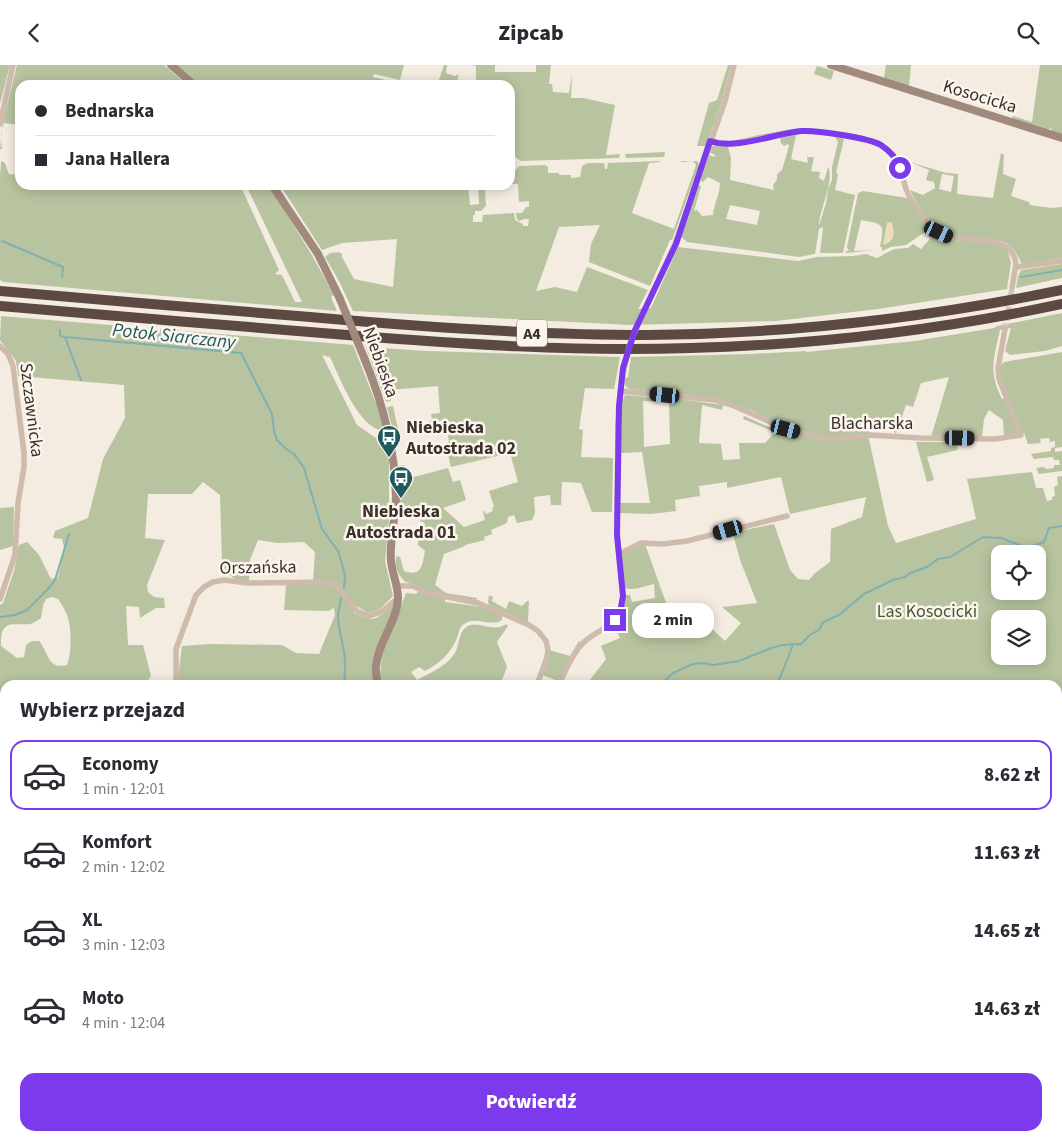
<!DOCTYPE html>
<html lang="pl">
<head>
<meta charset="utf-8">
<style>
  body { margin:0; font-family:"Source Sans 3",sans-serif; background:#f7f7f7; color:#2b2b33; height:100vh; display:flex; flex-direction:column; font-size:19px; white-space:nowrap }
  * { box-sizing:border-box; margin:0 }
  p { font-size:16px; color:#7c7c81 }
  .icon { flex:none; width:28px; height:28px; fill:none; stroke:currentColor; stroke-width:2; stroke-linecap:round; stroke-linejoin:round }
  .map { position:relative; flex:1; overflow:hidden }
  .details { position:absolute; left:0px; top:615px; width:1062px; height:461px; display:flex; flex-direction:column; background:#fff; border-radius:15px 15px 0 0; box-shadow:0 2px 12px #0003 }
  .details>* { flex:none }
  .hud { position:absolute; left:15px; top:15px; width:500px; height:110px; border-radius:15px; box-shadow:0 2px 12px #0003; display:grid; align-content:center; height:110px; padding:0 20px; background:#fff }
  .fabs { position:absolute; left:991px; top:480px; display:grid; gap:10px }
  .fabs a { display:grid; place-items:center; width:55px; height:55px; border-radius:10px; background:#fff; box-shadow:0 2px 12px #0003; font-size:25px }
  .end { position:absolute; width:22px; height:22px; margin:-11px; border:6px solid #7c3aed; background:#fff; box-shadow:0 0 0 2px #fff }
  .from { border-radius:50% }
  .bubble { position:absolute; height:35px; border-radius:15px; background:#fff; box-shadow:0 2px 12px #0003; font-size:16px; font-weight:800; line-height:35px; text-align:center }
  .car { position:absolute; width:15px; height:30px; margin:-15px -8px; border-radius:6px; box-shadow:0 0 4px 1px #0007; background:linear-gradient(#222 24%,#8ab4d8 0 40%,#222 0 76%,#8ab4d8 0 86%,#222 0) }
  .hud b { display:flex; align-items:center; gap:18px; height:48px; font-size:19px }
  .hud b+b { border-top:1px solid #e1e1e2 }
  .hud i { width:12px; height:12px; background:#2b2b33 }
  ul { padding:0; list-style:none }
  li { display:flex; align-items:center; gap:15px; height:70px; margin:0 10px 8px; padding:0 10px; border:2px solid transparent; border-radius:15px }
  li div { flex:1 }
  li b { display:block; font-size:19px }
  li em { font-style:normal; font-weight:800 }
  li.on { border-color:#7c3aed }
  li>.icon { width:45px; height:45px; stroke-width:1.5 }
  h2 { padding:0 20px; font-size:22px; line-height:60px }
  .button { display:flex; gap:10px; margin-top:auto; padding:10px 20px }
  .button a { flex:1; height:58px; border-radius:15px; background:#7c3aed; color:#fff; font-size:20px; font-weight:800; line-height:58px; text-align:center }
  header { display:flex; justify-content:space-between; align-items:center; height:65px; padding:0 20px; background:#fff; font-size:22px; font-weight:800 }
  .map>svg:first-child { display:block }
</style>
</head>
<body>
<header><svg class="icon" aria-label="back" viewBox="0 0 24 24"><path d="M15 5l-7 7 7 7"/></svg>Zipcab<svg class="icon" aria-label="search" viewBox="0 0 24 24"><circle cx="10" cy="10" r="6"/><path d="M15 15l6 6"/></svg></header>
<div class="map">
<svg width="1062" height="1076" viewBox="0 0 1062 1076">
  <rect width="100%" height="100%" fill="#f4ebe1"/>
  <g fill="#b8c4a0" fill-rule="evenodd">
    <path d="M0 0H10L0 39Z"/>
    <path d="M17 0H164L187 20H20V60L4 58 1 70 2 84H0L3 57Z"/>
    <path d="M176 0H404L400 15 374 9 373 12 407 20H199Z"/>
    <path d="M444 0H447L446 8 455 11 459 9 456 20H437Z"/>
    <path d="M472 0H495V7H536V0H551L549 19H552L553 27 569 28 572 9 571 33H583L615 40 606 90 620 89 619 93 521 96C513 92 514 88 513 80H510V20H476V1Z"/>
    <path d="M728 0H731L722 36 706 81H697L709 38 717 35Z"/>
    <path d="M886 0H911L909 21 884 13Z"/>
    <path d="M1040 0H1062V70L1052 67 1051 63 1048 65 1012 54 1013 51 1032 57Z"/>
    <path d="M817 1 834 6 831 15 814 9Z"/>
    <path d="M796 70 791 94 808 98 807 92H814L811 106 820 107 819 113 824 116 828 102C835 114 819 146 819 161L826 138 828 124 832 115V102L838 77 835 72 844 74 836 108 838 109 835 125 855 130 843 188H820L823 163 822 162 819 164 815 189 799 192 687 177 680 171 698 120 701 121 694 146 697 145 702 151 713 150C714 138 720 130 720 118L708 112 703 117 700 115 709 90 715 92V90L709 87 712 81 728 82 731 93 730 115 774 125 773 120 777 115V109L782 105 789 81 788 79 784 81 781 78 780 73ZM730 140 760 146 757 160 726 154Z"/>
    <path d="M665 87 664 92 626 93 625 89Z"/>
    <path d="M1001 88 1004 90 1003 109 1016 114 1011 131 1029 137 1030 140 1051 143 1062 142V193L1024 199 1021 198C1009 166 988 177 962 172 937 168 920 148 910 125L923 130 935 123 934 117 926 115 929 105 910 97 946 108 958 109 957 129 993 133ZM942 109 954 111 951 127 939 124Z"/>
    <path d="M2 96 5 98 9 109 20 110V120H240L279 205 275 209 282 210 295 237H302L246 120H269L313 192 334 230 331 232 337 246 3 217 0 215V111L1 97Z"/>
    <path d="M659 96 660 97 649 98 632 148 674 164 696 100 693 96 681 97V96H697L699 100 672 175H670L650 221 589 197 591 179 600 160 559 162 536 226 555 222 577 227 587 202 648 225 638 244 651 243 678 182 798 196 817 192 854 191 866 189 877 193 894 184 908 183 913 179 921 184 930 174 928 169 933 165C959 184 976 170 998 180 1002 181 1005 184 1008 186L1011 198 1007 224 878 244 776 256 630 260 353 246 339 216 325 192 330 188 339 187 342 189V192L354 214 393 222 397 174 342 178 322 185 280 120H468L470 140 479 139 478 120 485 125 486 141 481 146H475V150H473V157H482L483 150 514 148 515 155 523 159V161H528L529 154H524L519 156 517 154 516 148H522L526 142H529V136L519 137 518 119H510V116L514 115V107L519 101 545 100 548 102V108H559V110H571V113L580 112 582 101 588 98H604L605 104H607L608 98Z"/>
    <path d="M863 126 907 133 929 160 928 165 906 180 891 182 882 186V182H880C885 158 883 159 861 155L854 186 875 185 846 188V186H849L847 182 858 128Z"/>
    <path d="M1062 199V213L1016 223 1018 211 1021 205Z"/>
    <path d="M1062 248V281L1045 286 1010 290 1005 286 1011 263 1000 265C994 293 988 307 1002 334L1008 332 1001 314 1000 302 1004 297 1062 287V382L1055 383V387L1062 386V406L1039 409 1036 403 1044 402 1046 404 1054 403V400H1060L1059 395H1054L1053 392 1034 394 1031 389 1051 386V383L1055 382V376L1050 377 1049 373 1040 374 1041 378 1028 379 1024 368 1004 371 1003 355 989 345 984 354 982 372H931L949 312 921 318 913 342 906 340 896 369 891 363H879L877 356 873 355 868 370 888 461 896 478 976 454 967 414 1032 407 1036 423H1043L1047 436 1052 435V432L1055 431 1054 422 1058 420 1057 412 1062 411V639L1058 640V620H586L606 594 601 581 620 573 616 564 622 559 618 558 623 545 626 530H630L632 537 655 533 654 519C644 521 635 526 624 523L621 490 645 479 670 549 705 544 708 560 725 576 741 558 722 542 757 538 740 495 733 469 713 474 714 471 774 459 790 505 798 514 809 515 815 508 830 497 831 464 862 452 866 432 790 449 781 412 727 423V417L699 421 700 431 675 435 676 446 651 449 620 448V438H650L642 387 621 388 622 337 625 330 660 333 662 335V337L643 336 644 382 670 379 669 337 671 333 723 340 722 345 702 340 699 378 721 379 723 395 740 394 739 378H765L775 367 743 354 744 351 776 365 779 359 753 346 717 333 629 324C624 321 624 318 625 313L628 312 631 292 752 289 806 286V287L915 276 994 263 997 261ZM1000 489H1038V526H1000ZM1000 554H1038V591H1000Z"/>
    <path d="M1 251 353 280 383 356V366C358 362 340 313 330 292L322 290 357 360 389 382V454L385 496 393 531 380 544 368 548 355 540 354 548C376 558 375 555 393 540L392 548 372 602 374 620H177L182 581 210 579 282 580 296 588 319 589 335 550 334 543 328 546 284 545 286 520 313 518 315 487 304 477 278 478 258 475 250 495 249 517 235 514 227 508 222 498 220 430 203 417 192 429H148L145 473 165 475 147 520 148 527 154 532 164 533 165 543H156L140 553 139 542 126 541 128 580H143L151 611 144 620 46 619V620H5V662L0 665V540L3 538 14 506 19 480 27 477 39 490 51 514 58 512 64 482 62 474 53 473 55 466 88 453 103 394 125 353 124 320 18 311 16 296 0 275ZM52 532 58 534C61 538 64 543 66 548 72 560 72 587 67 600 47 605 49 587 39 576H32L26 580 24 592 17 593 1 581C0 552 14 561 30 559 34 558 38 555 41 553L43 540 46 534Z"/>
    <path d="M366 282 427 286 620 292 614 324 585 323 579 364 583 365 581 392 613 393 612 447H592L581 418 562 417 561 440H551L550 430 534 432 535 448 532 455 517 458 514 450 508 452 507 458 491 465 492 469 484 472 485 475 465 480V481L444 489 435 520 446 528 477 533 476 536 445 531V537L483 542 502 551V555C490 563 476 550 464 559 459 562 459 568 457 573 451 588 439 599 425 606L419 602 411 607 417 615C430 608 447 601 455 588 459 581 459 568 465 563 477 553 492 569 506 559L508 561 497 577 507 602 500 620H381L380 609 382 590 406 528 416 529 422 523C417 520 411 519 406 517 398 512 393 498 397 491L400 492 404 506C422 512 422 501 425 486L418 480 419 464 425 458 420 456 423 446 400 443 399 401 404 400 406 414 448 403 453 417 460 415 466 435 443 443 464 462 485 455 483 446H484L486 449 493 446 492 443 494 442 489 426 518 417 510 388 451 402 445 378 449 377 446 355 427 358 432 354 431 349 440 348 438 321 389 325 391 336 386 337Z"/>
    <path d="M393 341 399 369 394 370 387 342Z"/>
    <path d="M916 377H956L958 385 927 392 934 415 927 417Z"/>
    <path d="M14 442 13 481 0 485V443Z"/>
    <path d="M489 530 493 532 492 536 506 544 509 536 522 541 527 536H529L528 556 527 557 489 540 488 537Z"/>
    <path d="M579 576 580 578 558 616 542 610 549 585 570 591Z"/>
    <path d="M5 686V917L0 916V688Z"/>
    <path d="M1062 856V1046L1058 1045V857Z"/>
    <path d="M1058 1051 1062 1052V1076H925L924 1074 974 1076 975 1071H1058Z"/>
    <path d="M166 1071H419L417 1076H154Z"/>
    <path d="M578 1071H627L639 1076H582Z"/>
    <path d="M706 1071H779L791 1076H706Z"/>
  </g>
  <path fill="#efdcb8" d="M890 157 892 158C895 169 895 176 883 180L887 158Z"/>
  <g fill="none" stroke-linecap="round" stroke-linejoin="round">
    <g stroke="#7fb0b2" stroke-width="2">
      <path d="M2 176 63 202 62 212"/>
      <path d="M1021 212 1062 205"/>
      <path d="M60 265V271L65 272 241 288 272 349 274 366 277 375 285 383 295 390 304 403 322 464 338 486 342 499 345 511 344 523"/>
      <path d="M65 272 81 315"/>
      <path d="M338 549 341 533"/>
      <path d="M338 550C338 564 342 574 344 587 346 598 345 609 344 620"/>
      <path d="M0 552 15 550 27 545 49 523 55 515 69 469"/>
      <path d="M660 620 673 608 693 599 703 598 713 600 739 596 771 583 783 580 801 579 810 570 819 565 823 557 839 550 864 529 893 515 905 512 910 508 927 502 938 494 950 492 983 472 1001 473 1027 483 1044 477 1049 463 1062 461"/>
      <path d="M777 620 793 580"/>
      <path d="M1058 930 1062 929"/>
    </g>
    <path stroke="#cfc6bd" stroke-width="5.5" stroke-dasharray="5.5 3" stroke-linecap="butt" d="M1005 264 1012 223"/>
    <g stroke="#cdbbac" stroke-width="5.5">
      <path d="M0 59 13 0"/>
      <path d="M710 76 720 80 730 79C752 75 783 66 805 66 820 66 863 72 876 78 885 82 894 90 898 98 903 106 903 116 906 124 910 136 927 159 938 166 962 182 1012 164 1016 199L1012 223"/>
      <path d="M1016 202 1062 196"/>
      <path d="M647 240 675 179 725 36 734 0"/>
      <path d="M0 281 8 289 13 301 24 388V402L18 438 15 490 0 534"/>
      <path d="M620 326 715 335 732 340 786 364 827 374 870 370 920 373 995 374 1021 370 999 314 998 303 1005 264"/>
      <path d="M619 489 641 478 663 479 687 476 787 451"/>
      <path d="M397 521H413L427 528 478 538 529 560 538 566 546 576 548 585 547 592 537 620"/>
      <path d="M176 620V584L196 530 204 522 213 517 224 515 247 518 328 517 338 523 357 546 368 551 381 547 398 533"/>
      <path d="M558 620C566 607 571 590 582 579 601 560 619 566 623 531L617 470 618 359 622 313"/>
      <path d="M1058 854 1062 853"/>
      <path d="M490 1071V1076"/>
      <path d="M576 1071 579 1076"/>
      <path d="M67 1076 73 1071"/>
    </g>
    <g stroke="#a18a7d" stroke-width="8">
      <path d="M171 0 194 20"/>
      <path d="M831 0 1062 73"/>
      <path d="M272 120 318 189 340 234"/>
      <path d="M365 295C383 339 395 384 396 431 396 453 389 474 391 496 392 508 398 520 398 533 397 557 378 577 376 601 375 607 377 614 378 620"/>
      <path d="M917 1071 921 1076"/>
    </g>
    <g stroke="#5c4a42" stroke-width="10">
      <path d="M0 226C103 235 207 244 310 252 422 262 534 270 647 270 786 269 926 253 1062 225"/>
      <path d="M0 241C116 251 231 261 347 270 461 279 575 287 690 283 815 280 940 265 1062 239"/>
    </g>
    <path stroke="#cdbbac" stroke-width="5.5" d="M622 313 630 278 647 240"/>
    <path stroke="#a18a7d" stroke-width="8" d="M340 234 365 295"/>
  </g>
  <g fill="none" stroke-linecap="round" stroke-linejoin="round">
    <path stroke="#7c3aed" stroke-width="6" d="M615 555 620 548 623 531 617 470 619 341 623 303 635 265 676 179 710 76C737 85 773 69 801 66 816 65 869 73 881 80 890 86 897 94 900 103"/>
  </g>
  <defs>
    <g id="bus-pin" transform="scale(1.25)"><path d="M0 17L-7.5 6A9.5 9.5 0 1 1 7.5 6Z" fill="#1f5a5e" stroke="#fbf5ee"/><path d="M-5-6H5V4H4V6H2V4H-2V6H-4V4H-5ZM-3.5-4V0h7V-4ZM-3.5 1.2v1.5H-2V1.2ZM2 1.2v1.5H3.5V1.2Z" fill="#fff"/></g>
  </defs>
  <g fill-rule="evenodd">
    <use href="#bus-pin" x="389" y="372"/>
    <use href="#bus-pin" x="401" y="413"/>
  </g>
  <g text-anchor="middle" stroke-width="5" stroke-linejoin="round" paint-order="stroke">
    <rect fill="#fbf5ee" stroke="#756b66" stroke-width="1" x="517" y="254.5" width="30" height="27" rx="4"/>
    <g font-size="16" font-weight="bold" fill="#3b302b">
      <text x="532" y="274">A4</text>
    </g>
    <g font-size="18" fill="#3b302b" stroke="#fbf5ee">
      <text transform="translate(980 31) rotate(17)" y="6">Kosocicka</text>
      <text transform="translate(381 297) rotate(70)" y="6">Niebieska</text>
      <text transform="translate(32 345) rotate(83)" y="6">Szczawnicka</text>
      <text x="872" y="364">Blacharska</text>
      <text transform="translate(258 502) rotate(-1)" y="6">Orszańska</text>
    </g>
    <g font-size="18" font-weight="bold" fill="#3b302b" stroke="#fbf5ee" text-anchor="start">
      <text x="406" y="368">Niebieska<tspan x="406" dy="21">Autostrada 02</tspan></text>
      <text x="401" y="452" text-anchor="middle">Niebieska<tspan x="401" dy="21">Autostrada 01</tspan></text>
    </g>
    <g font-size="18" fill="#4a5a2e" stroke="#fbf5ee">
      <text x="927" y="552">Las Kosocicki</text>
    </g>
    <g font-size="19" font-style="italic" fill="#1f5a5e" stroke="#fbf5ee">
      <text transform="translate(174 270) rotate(6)" y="7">Potok Siarczany</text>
    </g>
  </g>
</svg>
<div class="fabs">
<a><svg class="icon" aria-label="locate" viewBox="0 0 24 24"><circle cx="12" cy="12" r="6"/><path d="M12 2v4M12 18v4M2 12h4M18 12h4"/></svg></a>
<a><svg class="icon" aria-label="layers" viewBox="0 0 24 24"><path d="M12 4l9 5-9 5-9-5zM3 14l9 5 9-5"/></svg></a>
</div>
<i class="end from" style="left:900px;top:103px"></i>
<i class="end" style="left:615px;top:555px"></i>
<div class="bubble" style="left:632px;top:538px;width:82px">2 min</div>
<i class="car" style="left:939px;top:167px;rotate:115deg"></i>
<i class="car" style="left:665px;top:330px;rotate:276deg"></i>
<i class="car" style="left:786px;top:364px;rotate:104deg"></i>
<i class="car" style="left:960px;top:373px;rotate:91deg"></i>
<i class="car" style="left:728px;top:465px;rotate:254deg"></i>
<div class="hud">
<b><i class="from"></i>Bednarska</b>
<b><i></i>Jana Hallera</b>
</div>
<section class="details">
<h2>Wybierz przejazd</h2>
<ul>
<li class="on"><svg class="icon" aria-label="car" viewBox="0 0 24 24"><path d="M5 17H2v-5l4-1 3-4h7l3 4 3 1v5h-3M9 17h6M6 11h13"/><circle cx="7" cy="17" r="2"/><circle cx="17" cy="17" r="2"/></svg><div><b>Economy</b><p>1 min · 12:01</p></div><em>8.62 zł</em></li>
<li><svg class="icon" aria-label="car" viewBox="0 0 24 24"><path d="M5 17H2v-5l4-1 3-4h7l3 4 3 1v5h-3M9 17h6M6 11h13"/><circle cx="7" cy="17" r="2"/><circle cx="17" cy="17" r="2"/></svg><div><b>Komfort</b><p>2 min · 12:02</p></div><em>11.63 zł</em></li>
<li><svg class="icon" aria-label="car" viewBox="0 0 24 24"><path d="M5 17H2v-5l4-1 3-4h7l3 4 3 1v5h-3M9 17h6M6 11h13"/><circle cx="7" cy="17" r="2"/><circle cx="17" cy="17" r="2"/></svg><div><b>XL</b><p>3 min · 12:03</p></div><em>14.65 zł</em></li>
<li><svg class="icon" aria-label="car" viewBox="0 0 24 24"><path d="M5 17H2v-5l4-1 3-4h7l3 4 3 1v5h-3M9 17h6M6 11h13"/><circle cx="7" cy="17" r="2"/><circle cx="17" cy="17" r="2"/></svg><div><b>Moto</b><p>4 min · 12:04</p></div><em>14.63 zł</em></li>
</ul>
<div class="button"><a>Potwierdź</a></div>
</section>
</div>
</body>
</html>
